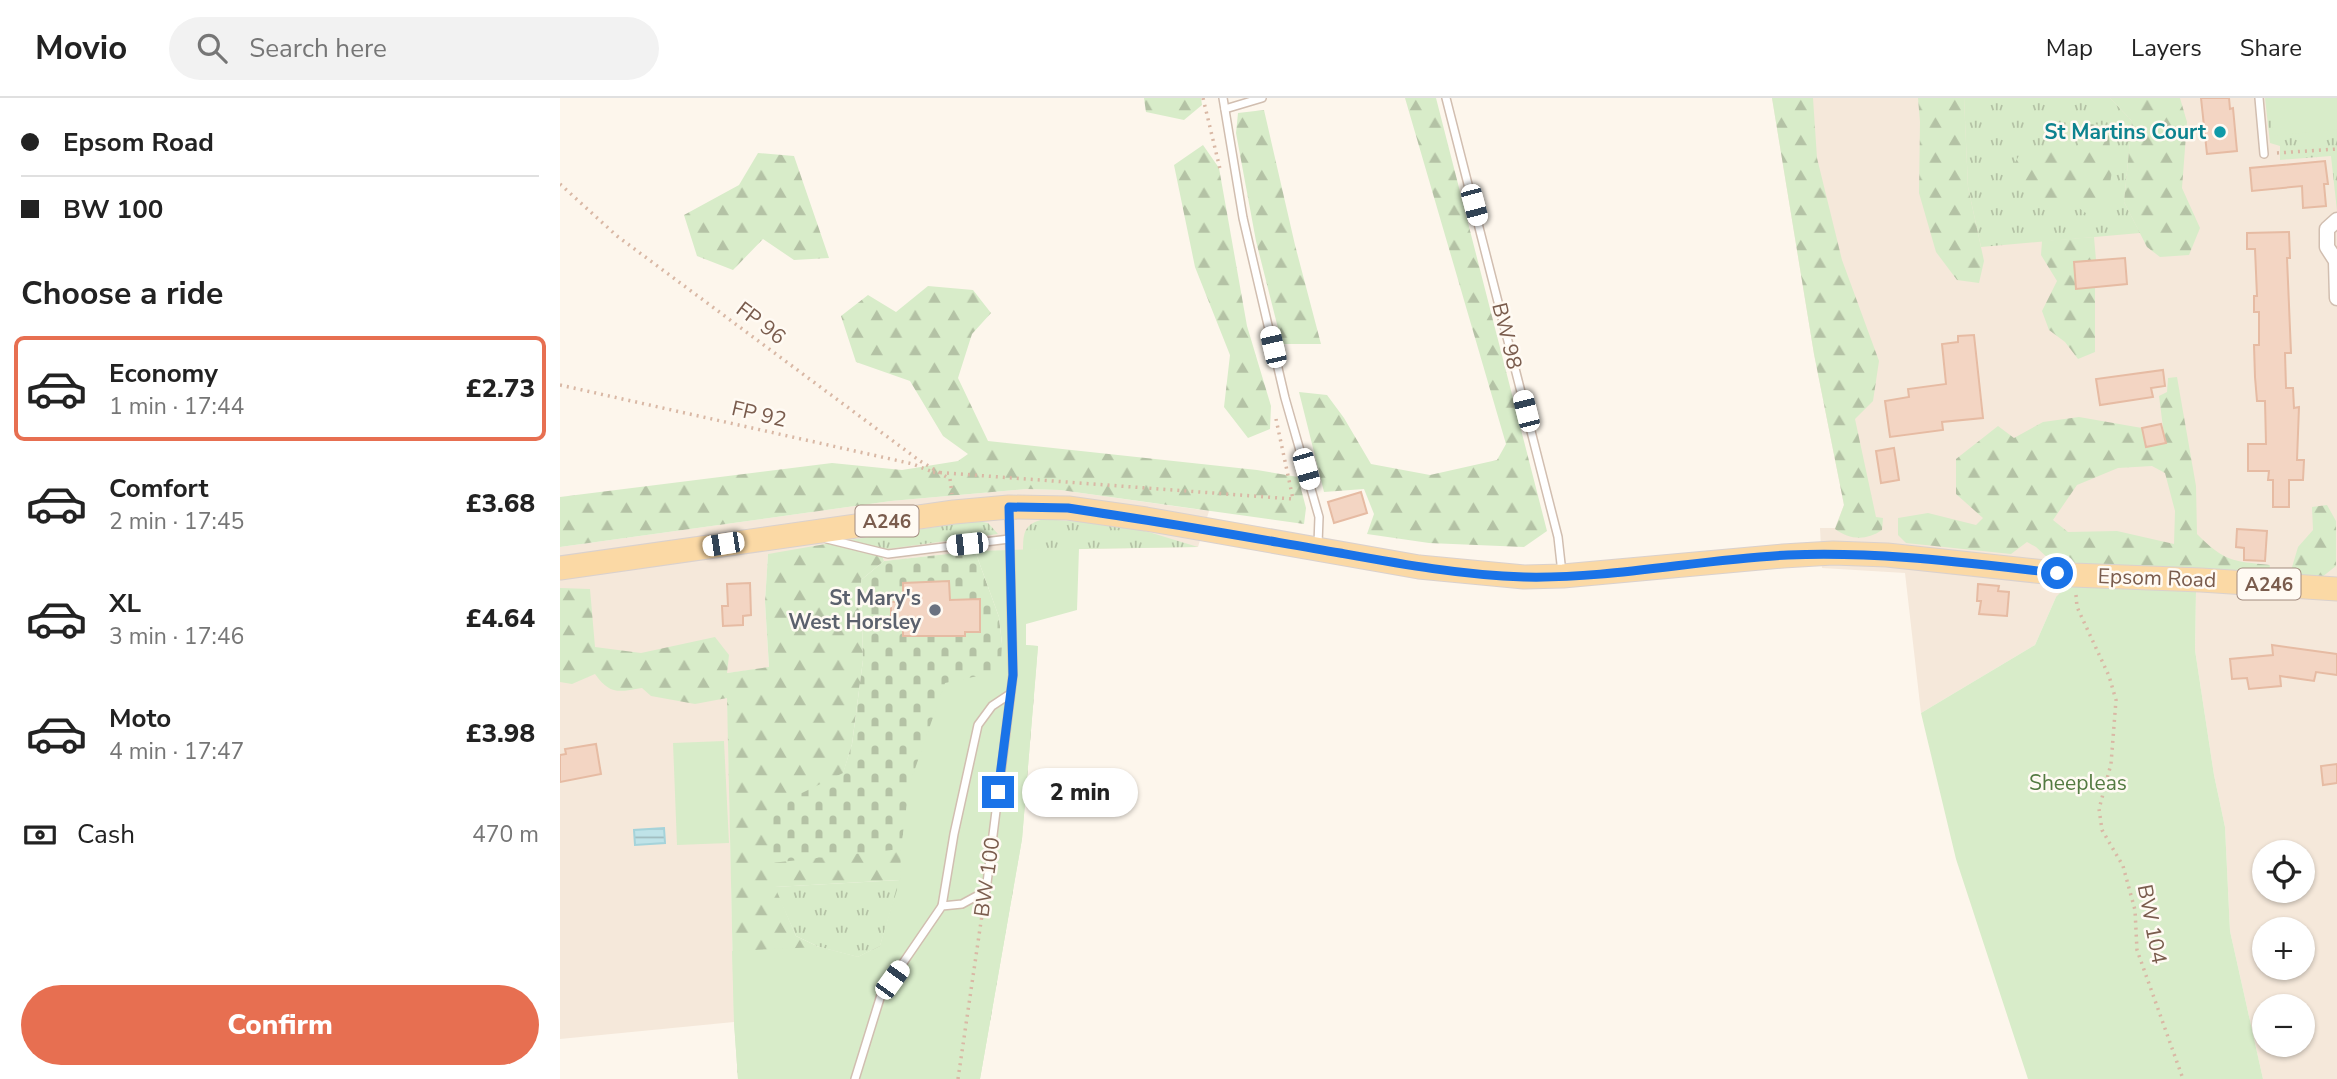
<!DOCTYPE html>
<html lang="en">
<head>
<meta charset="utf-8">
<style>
  body { margin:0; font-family:"Nunito Sans",sans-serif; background:#f2f2f2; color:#222; height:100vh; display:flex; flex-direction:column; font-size:26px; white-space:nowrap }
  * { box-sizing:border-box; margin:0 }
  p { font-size:23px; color:#767676 }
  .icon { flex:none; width:38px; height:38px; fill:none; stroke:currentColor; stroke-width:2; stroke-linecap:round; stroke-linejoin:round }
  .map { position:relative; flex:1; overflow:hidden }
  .panel { display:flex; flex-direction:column; background:#fff; width:560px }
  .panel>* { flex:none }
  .guide { display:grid; align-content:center; height:154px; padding:0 21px; background:#fff }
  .tools { position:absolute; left:1692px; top:742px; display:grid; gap:14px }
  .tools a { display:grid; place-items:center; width:63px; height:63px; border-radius:50%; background:#fff; box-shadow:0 2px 5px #0004; font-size:35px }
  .end { position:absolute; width:32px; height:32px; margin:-16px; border:9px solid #1a73e8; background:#fff; box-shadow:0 0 0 4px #fff }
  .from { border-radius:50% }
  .bubble { position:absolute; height:49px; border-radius:24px; background:#fff; box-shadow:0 2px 5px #0004; font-size:23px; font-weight:800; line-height:49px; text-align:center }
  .car { position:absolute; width:21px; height:42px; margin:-21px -10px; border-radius:9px; box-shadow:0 0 5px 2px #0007; background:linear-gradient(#fff 24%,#345 0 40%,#fff 0 76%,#345 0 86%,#fff 0) }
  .guide b { display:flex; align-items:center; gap:24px; height:66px; font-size:26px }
  .guide b+b { border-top:2px solid #e0e0e0 }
  .guide i { width:18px; height:18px; background:#222 }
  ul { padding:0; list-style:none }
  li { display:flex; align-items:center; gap:21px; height:105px; margin:0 14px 10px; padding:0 7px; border:4px solid transparent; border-radius:10px }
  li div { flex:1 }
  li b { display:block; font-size:26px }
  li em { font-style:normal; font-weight:800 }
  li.selected { border-color:#e76f51 }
  li>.icon { width:63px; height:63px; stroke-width:1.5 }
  h2 { padding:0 21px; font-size:32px; line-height:84px }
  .pay { display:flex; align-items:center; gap:18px; height:77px; padding:0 21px; font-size:26px }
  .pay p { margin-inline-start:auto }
  .action { display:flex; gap:14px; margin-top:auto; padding:14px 21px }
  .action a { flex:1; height:80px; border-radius:42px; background:#e76f51; color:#fff; font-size:28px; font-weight:800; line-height:80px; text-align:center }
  header { display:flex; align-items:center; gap:42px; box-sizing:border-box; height:98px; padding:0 35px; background:#fff; border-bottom:2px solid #e0e0e0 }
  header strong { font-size:33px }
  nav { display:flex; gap:38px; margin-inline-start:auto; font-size:24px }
  .search { width:490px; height:63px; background:#f2f2f2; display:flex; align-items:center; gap:18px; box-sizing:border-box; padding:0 24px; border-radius:38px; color:#767676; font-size:26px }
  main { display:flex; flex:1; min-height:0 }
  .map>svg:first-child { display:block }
</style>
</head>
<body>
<header>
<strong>Movio</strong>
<div class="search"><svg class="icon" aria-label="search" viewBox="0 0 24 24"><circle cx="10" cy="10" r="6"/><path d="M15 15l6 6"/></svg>Search here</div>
<nav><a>Map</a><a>Layers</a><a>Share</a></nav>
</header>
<main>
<section class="panel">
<div class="guide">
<b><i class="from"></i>Epsom Road</b>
<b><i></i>BW 100</b>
</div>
<h2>Choose a ride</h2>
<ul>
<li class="selected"><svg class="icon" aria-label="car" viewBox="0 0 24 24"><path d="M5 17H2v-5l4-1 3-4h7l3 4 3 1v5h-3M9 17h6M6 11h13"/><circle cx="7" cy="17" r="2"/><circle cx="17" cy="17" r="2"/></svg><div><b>Economy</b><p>1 min · 17:44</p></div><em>£2.73</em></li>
<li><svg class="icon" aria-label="car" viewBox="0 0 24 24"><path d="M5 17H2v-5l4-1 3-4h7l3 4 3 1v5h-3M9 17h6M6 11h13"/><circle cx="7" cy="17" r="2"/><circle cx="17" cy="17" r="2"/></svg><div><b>Comfort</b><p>2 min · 17:45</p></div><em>£3.68</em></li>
<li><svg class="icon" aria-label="car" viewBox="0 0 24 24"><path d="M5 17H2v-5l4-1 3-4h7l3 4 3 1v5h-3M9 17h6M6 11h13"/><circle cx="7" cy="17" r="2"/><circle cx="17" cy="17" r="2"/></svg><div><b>XL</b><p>3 min · 17:46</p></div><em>£4.64</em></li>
<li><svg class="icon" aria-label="car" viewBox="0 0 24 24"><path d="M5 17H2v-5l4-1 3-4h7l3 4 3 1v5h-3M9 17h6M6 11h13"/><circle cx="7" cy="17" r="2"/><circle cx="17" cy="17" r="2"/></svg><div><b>Moto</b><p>4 min · 17:47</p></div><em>£3.98</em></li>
</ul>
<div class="pay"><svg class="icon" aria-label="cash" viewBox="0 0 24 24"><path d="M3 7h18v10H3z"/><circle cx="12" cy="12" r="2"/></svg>Cash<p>470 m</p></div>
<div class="action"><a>Confirm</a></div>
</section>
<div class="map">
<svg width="1777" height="981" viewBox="0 0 1777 981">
  <defs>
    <pattern id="grass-tufts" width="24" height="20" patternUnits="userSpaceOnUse" patternTransform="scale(1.75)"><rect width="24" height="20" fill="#d8ecc9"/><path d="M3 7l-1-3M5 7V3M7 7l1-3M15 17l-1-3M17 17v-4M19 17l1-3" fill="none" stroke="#b4c2a5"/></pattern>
    <pattern id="forest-firs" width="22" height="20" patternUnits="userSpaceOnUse" patternTransform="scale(1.75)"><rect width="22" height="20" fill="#d8ecc9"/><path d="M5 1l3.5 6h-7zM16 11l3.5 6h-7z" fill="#b4c2a5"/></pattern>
    <pattern id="cemetery-stones" width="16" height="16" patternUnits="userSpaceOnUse" patternTransform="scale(1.75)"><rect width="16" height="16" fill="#d8ecc9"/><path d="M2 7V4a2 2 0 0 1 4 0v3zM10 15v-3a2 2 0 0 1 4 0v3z" fill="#b4c2a5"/></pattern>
    <pattern id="water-rules" width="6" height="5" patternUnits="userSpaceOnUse" patternTransform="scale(1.75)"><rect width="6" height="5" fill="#bfe3e8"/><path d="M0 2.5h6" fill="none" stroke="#a0bbbe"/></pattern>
  </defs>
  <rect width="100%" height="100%" fill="#fdf6ec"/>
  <g fill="#f5e8da" fill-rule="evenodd">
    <path d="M1212 0H1777V981H1703L1670 833 1665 729 1654 677 1635 552 1636 493 1496 499 1475 547 1361 615 1345 475 1262 470 1260 430H1275L1284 407 1254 256ZM1704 754H1743V793H1704ZM1704 831H1743V870H1704ZM1704 908H1743V947H1704Z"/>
    <path d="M467 391 500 392 649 413 638 449 415 453 324 463 320 452 208 456 205 504 209 570 167 575 174 924 0 941V449L331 403Z"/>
  </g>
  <g fill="url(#grass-tufts)">
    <path d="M1404 0H1550L1572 23 1564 104 1580 135 1421 149 1408 89Z"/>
    <path d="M1705 0H1777V113L1771 58 1720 62V48L1710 45Z"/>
    <path d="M484 421 535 425 582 432 638 449 463 452C463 433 465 426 484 421Z"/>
    <path d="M416 423 428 425 438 436 320 452 283 443Z"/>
    <path d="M340 782 320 848 298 859 259 849 236 838 214 789Z"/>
  </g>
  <g fill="url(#forest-firs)" fill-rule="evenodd">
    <path d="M584 0H641L642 7 624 22 586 14Z"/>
    <path d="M845 0H876L987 433 964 449 869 445 807 436 814 416 804 391 764 394 739 294 767 297 784 320 811 366 870 377 937 362 946 346Z"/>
    <path d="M1212 0H1253L1257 60 1282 162 1319 263 1313 303 1295 321 1316 419 1323 420 1322 432C1306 443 1290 442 1275 431L1284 407 1254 256Z"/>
    <path d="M1358 0H1404L1408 89 1424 163 1419 185 1397 182 1376 154 1359 95 1360 24Z"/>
    <path d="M1550 0H1620L1627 24 1622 90 1640 130 1629 157 1600 159 1587 149 1564 104 1572 23Z"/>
    <path d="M704 12 735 147 761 246H722L696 143 676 35 678 15Z"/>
    <path d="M1525 26 1548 27 1552 73 1547 105 1530 118 1509 103 1469 99 1451 71 1465 48 1516 54Z"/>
    <path d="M643 47 659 70 687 228 711 308 710 331 688 340 664 309 670 257 635 169 614 67Z"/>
    <path d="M198 55 234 58 269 160 234 162 203 141 173 172 137 158 124 117 179 87Z"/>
    <path d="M1534 139 1536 162 1514 165 1516 191 1535 189V254L1518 261 1505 244 1489 232 1482 213 1497 183 1481 157 1482 143Z"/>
    <path d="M368 188 413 192 431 215 412 236 398 280 428 343 697 372 738 379 746 410 744 426 500 392 467 391 331 403 0 449V399L272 365 342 372 398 363 408 356 383 338 350 283 296 264 281 218 308 197 336 214Z"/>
    <path d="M1617 279 1636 388 1637 436C1665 464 1672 463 1710 467L1709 475 1597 471 1491 463 1476 449 1467 444 1451 456 1346 445 1338 437V420L1368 415 1416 427 1423 420 1396 396V361L1438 328 1454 340 1483 324 1519 319 1582 330 1586 349 1605 345 1599 298 1607 294 1608 280ZM1592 368 1605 375 1615 413 1614 446 1557 433 1508 434 1493 422 1517 387 1558 370Z"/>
    <path d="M1767 407 1776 423V468L1762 479 1730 476 1738 449 1753 432 1752 409Z"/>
    <path d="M283 443 320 452 324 463 301 482 303 562 292 646 283 676 255 690 211 764 442 546 478 548 462 741 420 981H178L174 924 167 600 135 606 91 598 82 590C58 594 50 597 35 576L12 586 0 584V490L30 491 35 549 81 555 155 539 169 557 167 575 209 569 205 504 208 456ZM339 782 320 848 298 859 259 849 236 838 215 789Z"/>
  </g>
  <path fill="url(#cemetery-stones)" d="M415 453 439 519 442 546 441 573 350 685 341 751 211 765 207 712 283 675 292 646 303 562 301 482 324 463Z"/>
  <g fill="#d8ecc9">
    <path d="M1709 0H1777V31L1713 38Z"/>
    <path d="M519 450 517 512 466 526V547L478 548 462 741 420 981H178L174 924 172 853 259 849 298 859 320 848 340 782 341 751 350 685 385 585 441 573 442 546 439 519 415 453Z"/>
    <path d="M1507 488 1636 493 1635 552 1654 677 1665 729 1670 833 1703 981H1468L1396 761 1361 615 1475 547 1496 499Z"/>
    <path d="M164 643 169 745 117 747 113 645Z"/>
  </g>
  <path fill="url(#water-rules)" stroke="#a5d3da" stroke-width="2" d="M104 730 105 745 75 747 74 732Z"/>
  <g fill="#f3d5c3" stroke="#e6bba3" stroke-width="2">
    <path d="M1641 0H1669L1670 11 1673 10 1677 53 1647 56Z"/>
    <path d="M1765 63 1768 86H1764L1766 108 1743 110 1742 88 1692 93 1690 70Z"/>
    <path d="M1729 134 1730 160H1727L1731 255H1725L1726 290H1733L1734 310 1739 309 1737 362H1744L1743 382H1729V409H1713V382H1708L1709 373H1688V346H1706L1705 303H1697L1695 279 1694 247H1699V214H1694V198H1697L1695 151H1687V135Z"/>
    <path d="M1565 160 1567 186 1516 191 1514 164Z"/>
    <path d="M1414 237 1423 320 1382 324 1383 332 1330 339 1325 303 1349 299 1348 291 1386 286 1382 246 1398 244V238Z"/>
    <path d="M1603 272 1605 288 1591 290 1593 299 1540 307 1536 281Z"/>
    <path d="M1601 326 1606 345 1586 349 1582 330Z"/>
    <path d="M1334 350 1339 382 1321 385 1316 353Z"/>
    <path d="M801 394 807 415 774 425 768 404Z"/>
    <path d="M1677 431 1707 433 1705 463 1684 462V450L1676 449Z"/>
    <path d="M389 483 390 502 420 501V534H405V538H343V521H331V504L343 503V485Z"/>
    <path d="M190 485 191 517 183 518V527L163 528 162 508H168L167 486Z"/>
    <path d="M1418 486 1439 488 1438 493 1449 494 1447 518 1419 516 1421 503H1417Z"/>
    <path d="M1712 547 1777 556V577L1756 574 1754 583 1720 578 1721 588 1689 591 1687 580 1672 581 1670 561 1713 557Z"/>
    <path d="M36 646 41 676 0 684V657L6 656 5 651Z"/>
    <path d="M1777 666V685L1763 687 1761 668Z"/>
  </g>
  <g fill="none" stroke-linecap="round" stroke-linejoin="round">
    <g stroke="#d1beb0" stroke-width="10">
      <g id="service">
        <path d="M663 0 683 120 725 300 759 419 758 446"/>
        <path d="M886 0 998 439 1002 475"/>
        <path d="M1699 0 1704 56"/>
        <path d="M665 11 702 0"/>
        <path d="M267 441 328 456 449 441"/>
        <path d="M382 808 394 736 418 627 432 608 450 596"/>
        <path d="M295 981 321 897 382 808 402 806 426 793 453 577 449 412"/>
      </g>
    </g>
    <g stroke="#d1beb0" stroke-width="17">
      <path id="minor" d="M1777 122 1767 131V149L1776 163 1777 200"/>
    </g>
    <g stroke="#dad1cd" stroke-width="25">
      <path id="primary" d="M0 470 394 414 449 409 508 410 586 421 859 469 964 479 1003 478 1223 458 1273 455 1327 457 1513 477 1641 482 1777 491"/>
    </g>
    <g stroke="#d9b8a5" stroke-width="3.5" stroke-dasharray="2 5" stroke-linecap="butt">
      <path d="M643 0 660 71"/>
      <path d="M1717 55 1777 51"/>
      <path d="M0 86 57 138 360 363 390 381"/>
      <path d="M0 287 353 366 375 375"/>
      <path d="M373 374 733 401 716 321"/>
      <path d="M390 381 392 396"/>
      <path d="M1516 497 1517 509 1549 578 1556 602 1551 666 1539 711 1542 732 1563 768 1575 812 1577 852 1623 981"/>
      <path d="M398 981 423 810"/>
    </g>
    <use href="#service" stroke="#fff" stroke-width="7"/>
    <use href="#minor" stroke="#fff" stroke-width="14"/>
    <use href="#primary" stroke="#fbd9a5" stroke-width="23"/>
  </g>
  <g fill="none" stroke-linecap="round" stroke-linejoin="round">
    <path stroke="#1a73e8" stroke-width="9" d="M438 694 453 577 449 409 508 410 534 414C616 426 698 441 780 455 841 466 901 477 964 479 1052 481 1140 461 1228 457 1318 453 1407 465 1497 475"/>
  </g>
  <circle fill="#0f9aa8" stroke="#fffaf3" stroke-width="2.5" cx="1660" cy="34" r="7"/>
  <circle fill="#6b7280" stroke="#fffaf3" stroke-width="2.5" cx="375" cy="512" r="7"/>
  <g text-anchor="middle" stroke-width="5" stroke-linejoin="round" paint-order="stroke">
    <g fill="#fffaf3" stroke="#a28b7f" stroke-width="2">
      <rect x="295.5" y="407.5" width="63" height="31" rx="5"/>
      <rect x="1677.5" y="470.5" width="63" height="31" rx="5"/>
    </g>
    <g font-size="19" font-weight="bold" fill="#7a5c4d">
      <text x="327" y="430">A246</text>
      <text x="1709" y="493">A246</text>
    </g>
    <g font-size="21" font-weight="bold" fill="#0d838f" stroke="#fffaf3" text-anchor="end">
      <text x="1646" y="41">St Martins Court</text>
    </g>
    <g font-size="21" fill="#7a5c4d" stroke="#fffaf3">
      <text transform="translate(201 225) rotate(37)" y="7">FP 96</text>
      <text transform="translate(947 238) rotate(76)" y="7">BW 98</text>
      <text transform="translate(199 316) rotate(13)" y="7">FP 92</text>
      <text transform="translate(1597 480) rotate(2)" y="7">Epsom Road</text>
      <text transform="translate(427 779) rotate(-82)" y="7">BW 100</text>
      <text transform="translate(1592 826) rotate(79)" y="7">BW 104</text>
    </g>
    <g font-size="21" font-weight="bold" fill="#5b616d" stroke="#fffaf3" text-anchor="end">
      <text x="361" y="507">St Mary's<tspan x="361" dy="24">West Horsley</tspan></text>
    </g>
    <g font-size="21" fill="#537a41" stroke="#fffaf3">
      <text x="1518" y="692">Sheepleas</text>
    </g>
  </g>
</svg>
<div class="tools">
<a><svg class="icon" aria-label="locate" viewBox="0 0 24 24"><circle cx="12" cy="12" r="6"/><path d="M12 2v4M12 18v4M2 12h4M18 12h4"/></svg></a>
<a>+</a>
<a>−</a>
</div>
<i class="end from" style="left:1497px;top:475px"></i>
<i class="end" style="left:438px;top:694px"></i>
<div class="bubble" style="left:462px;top:670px;width:116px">2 min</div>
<i class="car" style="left:914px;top:107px;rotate:165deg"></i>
<i class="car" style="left:713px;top:249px;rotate:347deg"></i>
<i class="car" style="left:966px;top:313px;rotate:346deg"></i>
<i class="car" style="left:746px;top:371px;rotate:164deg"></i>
<i class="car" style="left:163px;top:446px;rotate:261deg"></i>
<i class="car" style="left:407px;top:446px;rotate:264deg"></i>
<i class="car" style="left:332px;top:882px;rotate:36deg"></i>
</div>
</main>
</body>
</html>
